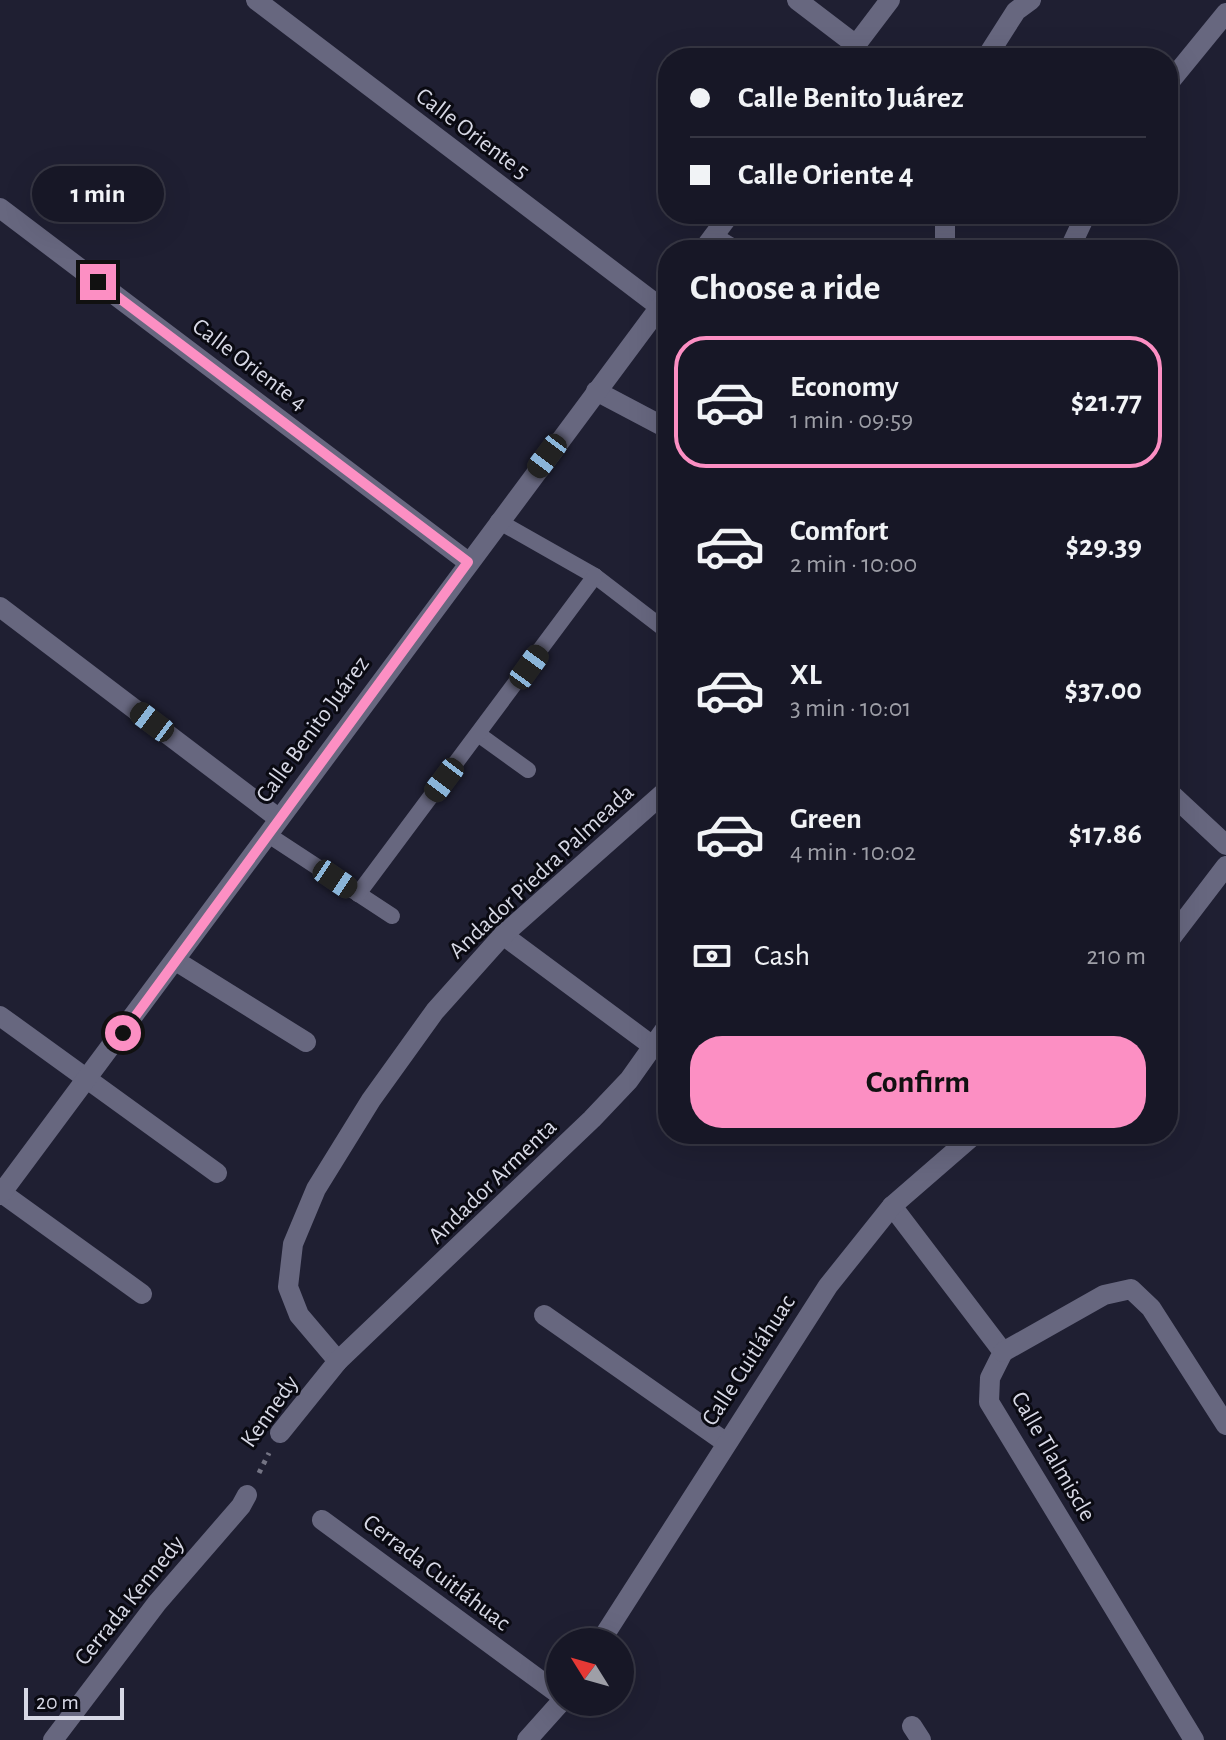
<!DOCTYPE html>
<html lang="en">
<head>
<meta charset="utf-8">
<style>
  body { margin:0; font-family:"Alegreya Sans",sans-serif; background:#20202e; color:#f1f3f6; height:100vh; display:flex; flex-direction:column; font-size:30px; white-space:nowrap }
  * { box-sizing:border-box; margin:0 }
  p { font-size:26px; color:#9e9fa7 }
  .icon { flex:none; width:44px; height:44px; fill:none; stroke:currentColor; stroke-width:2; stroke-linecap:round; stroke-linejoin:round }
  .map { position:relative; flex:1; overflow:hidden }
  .sheet { position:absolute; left:658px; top:240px; width:520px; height:904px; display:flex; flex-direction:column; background:#171726; border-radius:32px; box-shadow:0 8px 32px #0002,0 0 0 2px #363643 }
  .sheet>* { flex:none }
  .top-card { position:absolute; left:658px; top:48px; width:520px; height:176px; border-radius:32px; box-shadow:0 8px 32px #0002,0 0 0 2px #363643; display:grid; align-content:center; height:176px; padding:0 32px; background:#171726 }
  .needle { width:52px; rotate:307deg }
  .buttons { position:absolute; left:546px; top:1628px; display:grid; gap:16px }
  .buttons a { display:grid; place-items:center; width:88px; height:88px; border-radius:50%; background:#171726; box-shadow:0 8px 32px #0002,0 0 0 2px #363643; font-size:40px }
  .scale { position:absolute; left:24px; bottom:20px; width:100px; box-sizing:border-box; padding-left:8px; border:4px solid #d7d8e5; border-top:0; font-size:22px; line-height:28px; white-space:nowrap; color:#d7d8e5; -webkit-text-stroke:6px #0a0a12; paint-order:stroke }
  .end { position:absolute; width:36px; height:36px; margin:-18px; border:10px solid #fc8fc3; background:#111; box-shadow:0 0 0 4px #111 }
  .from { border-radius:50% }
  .bubble { position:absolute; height:56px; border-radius:28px; background:#171726; box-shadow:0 8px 32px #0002,0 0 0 2px #363643; font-size:26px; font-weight:700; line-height:56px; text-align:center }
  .car { position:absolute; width:24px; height:48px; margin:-24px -12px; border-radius:10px; box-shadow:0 0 6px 2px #0007; background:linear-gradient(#222 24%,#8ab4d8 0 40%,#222 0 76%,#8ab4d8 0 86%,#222 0) }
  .top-card b { display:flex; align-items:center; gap:28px; height:76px; font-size:30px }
  .top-card b+b { border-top:2px solid #363643 }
  .top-card i { width:20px; height:20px; background:#f1f3f6 }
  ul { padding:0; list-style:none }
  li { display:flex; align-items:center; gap:24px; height:132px; margin:0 16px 12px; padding:0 16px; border:4px solid transparent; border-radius:32px }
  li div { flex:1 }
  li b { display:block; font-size:30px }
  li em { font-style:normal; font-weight:700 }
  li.current { border-color:#fc8fc3 }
  li>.icon { width:72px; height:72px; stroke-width:1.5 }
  h2 { padding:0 32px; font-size:36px; line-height:96px }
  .pay { display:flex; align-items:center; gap:20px; height:88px; padding:0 32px; font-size:30px }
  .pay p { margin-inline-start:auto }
  .action { display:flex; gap:16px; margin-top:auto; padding:16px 32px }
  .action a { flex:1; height:92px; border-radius:32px; background:#fc8fc3; color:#111; font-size:32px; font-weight:700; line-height:92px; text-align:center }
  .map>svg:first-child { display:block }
</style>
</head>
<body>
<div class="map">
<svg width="1226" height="1740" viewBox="0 0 1226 1740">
  <rect width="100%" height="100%" fill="#1f1f32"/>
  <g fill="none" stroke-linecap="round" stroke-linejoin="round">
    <path stroke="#747484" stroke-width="5" stroke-dasharray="4 6" stroke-linecap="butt" d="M259 1473 269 1453"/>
    <g stroke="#67677f" stroke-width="16">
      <path d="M498 521 595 576 668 632"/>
      <path d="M478 734 528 770"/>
      <path d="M267 834 392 916"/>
      <path d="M358 894 595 576"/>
    </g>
    <g stroke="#67677f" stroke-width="20">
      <path d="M256 0 660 307"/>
      <path d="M797 0 856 45"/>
      <path d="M846 58 890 0"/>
      <path d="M986 58 1016 11 1031 0"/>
      <path d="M1168 84 1226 13"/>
      <path d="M0 208 468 562"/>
      <path d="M945 214V250"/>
      <path d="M713 237 735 250"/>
      <path d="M703 250 730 214"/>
      <path d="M1069 250 1086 214"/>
      <path d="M596 391 668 429"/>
      <path d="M0 607 278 818"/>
      <path d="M1168 791 1226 845"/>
      <path d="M503 935 654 1047"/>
      <path d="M1168 942 1226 866"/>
      <path d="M176 961 306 1042"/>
      <path d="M0 1016 217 1173"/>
      <path d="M2 1193 142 1294"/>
      <path d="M0 1195 668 296"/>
      <path d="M892 1206 1003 1352 990 1378 989 1402 1194 1740"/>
      <path d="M544 1315 725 1442"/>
      <path d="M1003 1352 1104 1295 1131 1289 1151 1308 1226 1425"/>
      <path d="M338 1361 299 1315 288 1287 293 1244 316 1189 371 1100 435 1011 503 935 668 789"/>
      <path d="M280 1433 338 1361 592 1119 629 1080 668 1025"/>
      <path d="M322 1520 560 1695"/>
      <path d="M600 1642 828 1286 892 1206 975 1134"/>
      <path d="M912 1726 921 1740"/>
      <path d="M53 1740 157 1603 241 1506 247 1495"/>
      <path d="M527 1740 561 1702"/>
    </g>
  </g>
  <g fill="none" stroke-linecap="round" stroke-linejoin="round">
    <path stroke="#fc8fc3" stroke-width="10" d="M98 282 468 562 123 1033"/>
  </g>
  <g text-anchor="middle" stroke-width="6" stroke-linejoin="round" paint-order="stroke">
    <g font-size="24" fill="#d7d8e5" stroke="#0a0a12">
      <text transform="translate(473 133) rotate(37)" y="8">Calle Oriente 5</text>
      <text transform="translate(250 364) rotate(37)" y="8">Calle Oriente 4</text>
      <text transform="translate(312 729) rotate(-54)" y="8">Calle Benito Juárez</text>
      <text transform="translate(541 871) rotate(-43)" y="8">Andador Piedra Palmeada</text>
      <text transform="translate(492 1181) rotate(-44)" y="8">Andador Armenta</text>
      <text transform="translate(748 1360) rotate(-57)" y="8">Calle Cuitláhuac</text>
      <text transform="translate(269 1411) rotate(-55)" y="8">Kennedy</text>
      <text transform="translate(1054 1456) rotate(60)" y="8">Calle Tlalmiscle</text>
      <text transform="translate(437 1572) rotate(37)" y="8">Cerrada Cuitláhuac</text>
      <text transform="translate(129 1600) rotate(-51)" y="8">Cerrada Kennedy</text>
    </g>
  </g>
</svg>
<div class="buttons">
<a><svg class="needle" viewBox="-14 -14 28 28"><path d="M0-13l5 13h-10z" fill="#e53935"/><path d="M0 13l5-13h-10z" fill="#9e9fa7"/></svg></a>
</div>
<div class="scale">20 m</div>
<i class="end from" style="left:123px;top:1033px"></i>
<i class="end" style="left:98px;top:282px"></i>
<div class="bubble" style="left:32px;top:166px;width:132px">1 min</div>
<i class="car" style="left:547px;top:456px;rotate:217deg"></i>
<i class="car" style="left:529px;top:667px;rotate:36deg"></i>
<i class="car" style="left:152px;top:722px;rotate:307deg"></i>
<i class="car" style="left:444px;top:780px;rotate:217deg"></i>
<i class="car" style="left:335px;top:879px;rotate:124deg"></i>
<div class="top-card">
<b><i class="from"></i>Calle Benito Juárez</b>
<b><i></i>Calle Oriente 4</b>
</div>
<section class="sheet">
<h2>Choose a ride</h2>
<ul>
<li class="current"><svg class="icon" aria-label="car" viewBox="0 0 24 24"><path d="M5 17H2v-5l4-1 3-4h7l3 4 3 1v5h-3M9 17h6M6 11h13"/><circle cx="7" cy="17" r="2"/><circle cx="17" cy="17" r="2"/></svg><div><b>Economy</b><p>1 min · 09:59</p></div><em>$21.77</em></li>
<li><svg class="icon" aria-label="car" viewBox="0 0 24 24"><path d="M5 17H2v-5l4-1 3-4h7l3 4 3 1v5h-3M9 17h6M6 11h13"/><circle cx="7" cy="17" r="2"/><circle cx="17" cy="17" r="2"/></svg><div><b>Comfort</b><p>2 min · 10:00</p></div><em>$29.39</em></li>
<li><svg class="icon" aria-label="car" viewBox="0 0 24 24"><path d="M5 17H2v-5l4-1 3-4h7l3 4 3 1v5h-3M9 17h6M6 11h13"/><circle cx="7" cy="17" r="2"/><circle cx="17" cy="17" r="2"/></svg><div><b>XL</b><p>3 min · 10:01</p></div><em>$37.00</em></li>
<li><svg class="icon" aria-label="car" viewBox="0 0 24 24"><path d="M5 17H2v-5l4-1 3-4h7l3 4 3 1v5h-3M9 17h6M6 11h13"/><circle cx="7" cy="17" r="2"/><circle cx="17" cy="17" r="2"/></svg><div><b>Green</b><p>4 min · 10:02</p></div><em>$17.86</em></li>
</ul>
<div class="pay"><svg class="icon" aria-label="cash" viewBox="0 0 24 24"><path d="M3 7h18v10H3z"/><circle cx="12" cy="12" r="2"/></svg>Cash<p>210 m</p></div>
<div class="action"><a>Confirm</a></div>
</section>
</div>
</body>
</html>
